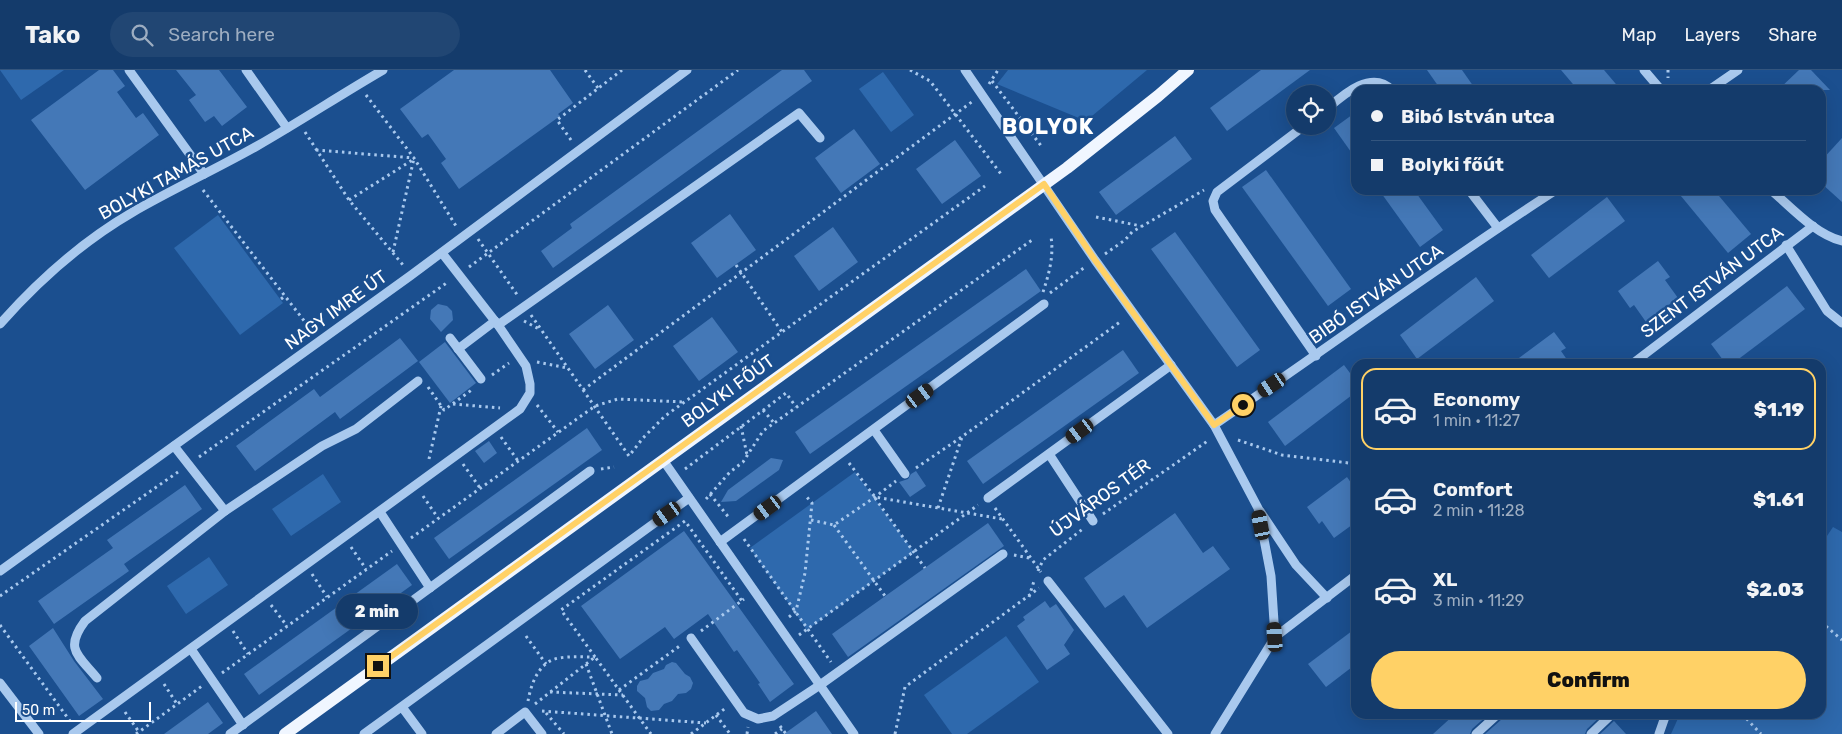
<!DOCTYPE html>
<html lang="en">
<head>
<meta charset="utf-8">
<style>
  body { margin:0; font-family:Rubik,sans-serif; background:#214673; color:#f1f3f6; height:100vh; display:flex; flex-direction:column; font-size:19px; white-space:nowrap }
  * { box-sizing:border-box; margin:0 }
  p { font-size:16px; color:#9dadc1 }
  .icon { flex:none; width:28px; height:28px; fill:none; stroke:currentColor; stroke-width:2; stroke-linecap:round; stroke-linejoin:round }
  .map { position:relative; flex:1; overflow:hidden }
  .sheet { position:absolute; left:1351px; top:289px; width:475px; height:360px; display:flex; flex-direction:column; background:#143b6b; border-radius:15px; box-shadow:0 5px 20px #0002,0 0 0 1px #33557e }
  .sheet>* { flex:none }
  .top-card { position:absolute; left:1351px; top:15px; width:475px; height:110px; border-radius:15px; box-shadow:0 5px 20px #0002,0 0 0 1px #33557e; display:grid; align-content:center; height:110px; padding:0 20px; background:#143b6b }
  .tools { position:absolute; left:1286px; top:15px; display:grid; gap:10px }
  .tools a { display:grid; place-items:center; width:50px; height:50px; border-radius:50%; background:#143b6b; box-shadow:0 5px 20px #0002,0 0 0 1px #33557e; font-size:25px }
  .scale { position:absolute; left:15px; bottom:12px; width:136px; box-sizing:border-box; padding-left:5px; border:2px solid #fff; border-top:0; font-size:14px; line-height:18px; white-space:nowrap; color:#fff; -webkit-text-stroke:4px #1b4f8f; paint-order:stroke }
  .end { position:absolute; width:22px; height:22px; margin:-11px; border:6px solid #ffd166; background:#111; box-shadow:0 0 0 2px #111 }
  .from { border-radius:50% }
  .bubble { position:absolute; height:35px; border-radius:18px; background:#143b6b; box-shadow:0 5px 20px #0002,0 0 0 1px #33557e; font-size:16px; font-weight:800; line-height:35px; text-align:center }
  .car { position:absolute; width:15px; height:30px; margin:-15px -8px; border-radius:6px; box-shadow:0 0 4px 1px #0007; background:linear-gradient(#222 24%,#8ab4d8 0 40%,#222 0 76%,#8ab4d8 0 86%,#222 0) }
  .top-card b { display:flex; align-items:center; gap:18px; height:48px; font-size:19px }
  .top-card b+b { border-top:1px solid #33557e }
  .top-card i { width:12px; height:12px; background:#f1f3f6 }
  ul { padding:9px 0 0; list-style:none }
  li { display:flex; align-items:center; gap:15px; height:82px; margin:0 10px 8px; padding:0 10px; border:2px solid transparent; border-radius:15px }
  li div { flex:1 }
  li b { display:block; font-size:19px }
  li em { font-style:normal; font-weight:800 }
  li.current { border-color:#ffd166 }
  li>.icon { width:45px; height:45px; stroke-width:1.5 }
  .cta { display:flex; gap:10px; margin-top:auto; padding:10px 20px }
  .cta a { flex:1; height:58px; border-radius:30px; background:#ffd166; color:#111; font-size:20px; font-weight:800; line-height:58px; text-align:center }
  header { display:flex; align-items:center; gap:30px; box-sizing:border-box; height:70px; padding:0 25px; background:#143b6b; border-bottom:1px solid #33557e }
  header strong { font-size:24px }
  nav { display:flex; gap:28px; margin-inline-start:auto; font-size:18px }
  .search { width:350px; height:45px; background:#214673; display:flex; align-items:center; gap:12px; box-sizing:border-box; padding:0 18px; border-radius:28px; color:#9dadc1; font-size:19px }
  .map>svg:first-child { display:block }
</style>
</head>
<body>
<header>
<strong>Tako</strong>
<div class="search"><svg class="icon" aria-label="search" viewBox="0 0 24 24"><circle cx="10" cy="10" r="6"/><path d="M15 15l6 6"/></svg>Search here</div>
<nav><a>Map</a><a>Layers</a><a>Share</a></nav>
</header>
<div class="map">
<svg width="1842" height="664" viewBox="0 0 1842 664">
  <rect width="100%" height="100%" fill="#1b4f8f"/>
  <g fill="#2e69ad">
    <path d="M0 0H64L21 30Z"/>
    <path d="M1008 0H1147L1086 51 997 14Z"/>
    <path d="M883 2 914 45 891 62 859 19Z"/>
    <path d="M218 145 283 233 240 265 174 178Z"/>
    <path d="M855 402 914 482 807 560 750 478Z"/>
    <path d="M323 404 341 432 291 466 272 439Z"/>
    <path d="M1833 457 1842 462V664H1671L1680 644H1821V475Z"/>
    <path d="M209 487 228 515 186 544 167 516Z"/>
    <path d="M1006 566 1039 612 967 664H952L924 625Z"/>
  </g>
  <g fill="#4478b7">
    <path d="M99 0H113L125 16 117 22 136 48 143 43 159 65 85 120 31 50Z"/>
    <path d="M176 0H219L247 37 222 56 214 46 205 52 189 30 196 25Z"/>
    <path d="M454 0H550L573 33 558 44 560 46 459 119 441 93 446 89 428 64 422 68 400 39Z"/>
    <path d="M782 0H804L812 11 553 198 541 181 572 158 570 154Z"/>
    <path d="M1261 0H1310L1227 61 1210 38Z"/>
    <path d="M1427 0H1462L1476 20H1441Z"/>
    <path d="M1561 0H1604L1621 20H1578Z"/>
    <path d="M1799 0H1811L1830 20H1778Z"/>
    <path d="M1356 42V89L1334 58Z"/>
    <path d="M854 59 880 94 841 123 815 88Z"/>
    <path d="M1175 66 1192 89 1116 145 1099 122Z"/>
    <path d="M1842 68V132L1821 113V91Z"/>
    <path d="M955 70 981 106 942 134 916 99Z"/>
    <path d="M1266 100 1351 219 1328 236 1242 117Z"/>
    <path d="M1379 120H1414L1443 160 1420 177Z"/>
    <path d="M1676 120H1714L1751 164 1728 183Z"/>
    <path d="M1607 127 1625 151 1549 208 1531 185Z"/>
    <path d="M730 144 756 180 717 208 691 173Z"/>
    <path d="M833 157 858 192 819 221 794 186Z"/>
    <path d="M1175 162 1260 280 1237 297 1151 179Z"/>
    <path d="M1658 191 1670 207 1665 210 1678 228 1646 252 1634 235 1630 238 1618 221Z"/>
    <path d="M1026 199 1041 221 810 384 795 362Z"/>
    <path d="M1476 207 1494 231 1417 289 1400 265Z"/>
    <path d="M1787 216 1805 239 1732 294H1726L1711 274Z"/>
    <path d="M438 234 447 236 452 241 453 250 441 262 430 249 431 240Z"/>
    <path d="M608 235 634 270 595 299 569 264Z"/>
    <path d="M712 247 738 282 699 311 673 276Z"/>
    <path d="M1554 262 1566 278 1561 281 1570 294H1511Z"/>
    <path d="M400 268 418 291 340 349 335 342 255 401 236 376 314 319 320 327Z"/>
    <path d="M445 272 476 313 450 333 419 292Z"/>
    <path d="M1123 280 1139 303 983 414 967 391Z"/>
    <path d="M1344 295 1356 311V322L1285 376 1268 352Z"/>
    <path d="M587 358 602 380 449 489 434 468Z"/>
    <path d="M489 371 497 383 484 393 475 381Z"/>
    <path d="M771 388 783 390 779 400 736 431 721 432 728 420Z"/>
    <path d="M916 401 926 416 910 427 899 412 908 409 911 404Z"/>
    <path d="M1347 407 1356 420V452L1334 468 1322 451 1319 454 1307 437Z"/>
    <path d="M185 415 202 439 124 494 129 501 54 554 38 531 113 478 107 470Z"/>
    <path d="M1175 443 1203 483 1213 476 1230 499 1147 558 1124 525 1105 538 1084 508Z"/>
    <path d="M988 453 1004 476 848 587 832 564Z"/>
    <path d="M684 461 794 614 770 632 758 614 760 613 737 580 734 582 708 544 674 569 665 557 620 589 581 536Z"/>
    <path d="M397 494 412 515 259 625 244 604Z"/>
    <path d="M1045 531 1050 538 1056 534 1074 560 1064 575 1070 584 1047 600 1017 556 1025 550 1023 547Z"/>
    <path d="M53 558 74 591 103 629 79 646 29 576Z"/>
    <path d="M1356 558V594L1326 617 1308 594Z"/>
    <path d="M672 592 676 593 685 604 690 607 693 613 691 619 686 623 678 624 672 631 664 634 659 640 651 641 647 637 645 628 637 621V616L640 611 648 609 653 603 664 599 666 595Z"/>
    <path d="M208 632 223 653 208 664H164Z"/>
    <path d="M816 641 832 664H784Z"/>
    <path d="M1455 644H1489L1472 659 1470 664H1433Z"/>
    <path d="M1504 644H1603L1587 659 1585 664H1485L1502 649Z"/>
    <path d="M1614 651 1626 664H1600Z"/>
  </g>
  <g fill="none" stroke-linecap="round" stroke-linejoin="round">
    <g stroke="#a9c9ee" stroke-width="3" stroke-dasharray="2.5 4" stroke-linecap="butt">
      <path d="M585 0 598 18"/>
      <path d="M910 0 930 11 1001 104"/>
      <path d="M1668 0V8"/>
      <path d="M992 11 1042 77"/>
      <path d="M989 14 998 0"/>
      <path d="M366 25 414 88 456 156"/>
      <path d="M305 62 349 130 403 195"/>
      <path d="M571 70 557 50 622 0"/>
      <path d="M316 80 414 88"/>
      <path d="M203 120 312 261"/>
      <path d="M349 130 414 89"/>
      <path d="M1096 147 1141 156"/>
      <path d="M478 169 518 226"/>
      <path d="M393 182 414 88"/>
      <path d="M1105 184 1125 170 1132 162 1204 120"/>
      <path d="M736 195 782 262"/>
      <path d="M469 197 738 0"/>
      <path d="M1043 222C1049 204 1054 186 1051 167"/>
      <path d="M1050 223 1085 197"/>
      <path d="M281 229 285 226"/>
      <path d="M531 245 629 386 643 368 665 346 985 116"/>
      <path d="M524 251 541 260"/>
      <path d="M537 292 567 298"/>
      <path d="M492 305 509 293"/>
      <path d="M428 317 444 340 473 319"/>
      <path d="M583 320 973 31"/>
      <path d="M453 334 500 338"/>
      <path d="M537 335 558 362"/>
      <path d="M763 340 774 353"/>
      <path d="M741 356 747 385"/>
      <path d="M501 367 518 391"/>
      <path d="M1238 370 1282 385 1349 393 1356 398"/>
      <path d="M199 387 448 212"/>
      <path d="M429 389 441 336"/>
      <path d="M849 393 875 427 1002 449"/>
      <path d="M463 394 480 418"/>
      <path d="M916 398 963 366 1120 252"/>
      <path d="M601 399 614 397"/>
      <path d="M685 399 786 323 796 337"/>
      <path d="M710 424 730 449"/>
      <path d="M423 426 438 448"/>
      <path d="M875 428 925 498"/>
      <path d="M706 429 730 402 743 392 763 361 1032 170"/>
      <path d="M938 438 962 367"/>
      <path d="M995 438 1041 502"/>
      <path d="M1103 444 1209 370"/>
      <path d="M811 450 834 455 875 427 896 411"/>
      <path d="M834 455 885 526"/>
      <path d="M411 468 595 336 618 329 684 332"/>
      <path d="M744 469 831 592"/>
      <path d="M351 477 366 499"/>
      <path d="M1014 485 1029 488"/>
      <path d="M1038 501 1043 490 1084 458"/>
      <path d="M312 504 327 527"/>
      <path d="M0 526 178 402"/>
      <path d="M1029 527 1034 511"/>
      <path d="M271 535 287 556"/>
      <path d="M789 547 796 541 805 503 812 433 805 425"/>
      <path d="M1821 552 1842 570"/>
      <path d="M0 555 70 651"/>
      <path d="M233 561 248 584"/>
      <path d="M701 561 744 529"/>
      <path d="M799 565 978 435"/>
      <path d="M526 566 546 594"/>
      <path d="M595 587 561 540 685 451 742 531"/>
      <path d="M586 594 612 664"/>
      <path d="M222 603 392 481"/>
      <path d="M164 614 177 634"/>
      <path d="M619 620 681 575"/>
      <path d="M550 622 623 625"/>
      <path d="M528 631C531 614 539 591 559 588 570 586 583 587 595 587"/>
      <path d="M535 634 595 587 651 664"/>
      <path d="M542 641 706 653"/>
      <path d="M125 642 139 662"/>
      <path d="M546 643 564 664"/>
      <path d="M1742 644 1761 664"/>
      <path d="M716 645 730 664"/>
      <path d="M780 656 786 664"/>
      <path d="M136 664 202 616"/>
      <path d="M691 664 727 637"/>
      <path d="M747 664 748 657"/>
      <path d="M775 664 782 659"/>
      <path d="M895 664 905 617 1039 518"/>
    </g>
    <g stroke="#a9c9ee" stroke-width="9">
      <path d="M129 0 204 104"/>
      <path d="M246 0 287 58"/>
      <path d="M965 0 1095 190 1214 355 1258 438 1271 506 1275 567"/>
      <path d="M1644 0 1661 20"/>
      <path d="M1709 20 1738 0"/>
      <path d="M1328 38C1345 23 1372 0 1392 20"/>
      <path d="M1304 56 1217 122 1213 131 1215 140 1316 286"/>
      <path d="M1469 120 1498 158"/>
      <path d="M1771 120C1792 138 1815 164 1842 171"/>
      <path d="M1786 175 1827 241 1842 253"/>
      <path d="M0 254C38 211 83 171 133 142 173 119 216 99 257 76 299 52 340 25 383 0"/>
      <path d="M498 255 799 43 820 68"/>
      <path d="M450 268 481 309"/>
      <path d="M458 279 495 251"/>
      <path d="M1632 294 1813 156"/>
      <path d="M1214 355C1329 277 1440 195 1556 120"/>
      <path d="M874 360 905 404"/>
      <path d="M174 376 225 441"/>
      <path d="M1049 384 1093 451"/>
      <path d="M663 390 854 664"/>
      <path d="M988 428 1171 295"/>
      <path d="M1260 441 1296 495 1327 528"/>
      <path d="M380 442 430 518"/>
      <path d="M720 472 1044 234"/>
      <path d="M0 501 410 206 687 0"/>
      <path d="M1048 511 1168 664"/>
      <path d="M691 568 744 643 758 649 773 646 820 615 1003 484"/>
      <path d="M191 579 243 655"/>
      <path d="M97 608C78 585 64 579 85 551L225 441 322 376 356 359 418 311"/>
      <path d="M0 613 39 664"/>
      <path d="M402 637 422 664"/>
      <path d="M73 664 520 339 530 323V314L526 296 498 255 442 183"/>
      <path d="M230 664 590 401"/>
      <path d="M364 664 689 428"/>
      <path d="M496 664 525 642 542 664"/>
      <path d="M1215 664 1275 567 1356 505"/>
      <path d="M1476 664 1498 644"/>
      <path d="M1591 664 1612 644"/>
      <path d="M1659 664 1666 644"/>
    </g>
    <path stroke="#f0f6ff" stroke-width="12" d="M285 664 1067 98 1158 26 1188 0"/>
  </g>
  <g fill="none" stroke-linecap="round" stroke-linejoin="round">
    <path stroke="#ffd166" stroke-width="6" d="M378 596 1044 114 1095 190 1214 355 1243 335"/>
  </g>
  <g text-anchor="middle" stroke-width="5" stroke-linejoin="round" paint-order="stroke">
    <g font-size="18" fill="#fff" stroke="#1b4f8f">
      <text transform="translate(176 103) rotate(-29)" y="6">BOLYKI TAMÁS UTCA</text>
      <text transform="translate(1712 212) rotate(-37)" y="6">SZENT ISTVÁN UTCA</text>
      <text transform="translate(1376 224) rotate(-35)" y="6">BIBÓ ISTVÁN UTCA</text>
      <text transform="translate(336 240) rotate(-36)" y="6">NAGY IMRE ÚT</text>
      <text transform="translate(728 321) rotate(-36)" y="6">BOLYKI FŐÚT</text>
      <text transform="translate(1100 428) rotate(-36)" y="6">ÚJVÁROS TÉR</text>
    </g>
    <g font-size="22" font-weight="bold" letter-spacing="1" fill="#fff" stroke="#1b4f8f">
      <text x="1048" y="64">BOLYOK</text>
    </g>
  </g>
</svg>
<div class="tools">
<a><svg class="icon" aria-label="locate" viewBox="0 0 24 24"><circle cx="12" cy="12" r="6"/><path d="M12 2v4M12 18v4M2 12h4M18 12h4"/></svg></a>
</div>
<div class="scale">50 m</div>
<i class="end from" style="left:1243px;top:335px"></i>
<i class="end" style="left:378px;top:596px"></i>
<div class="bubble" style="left:336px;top:524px;width:82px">2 min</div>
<i class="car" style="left:1272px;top:315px;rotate:236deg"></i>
<i class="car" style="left:920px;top:326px;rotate:54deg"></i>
<i class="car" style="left:1080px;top:361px;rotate:234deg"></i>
<i class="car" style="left:768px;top:438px;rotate:234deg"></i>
<i class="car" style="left:667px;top:444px;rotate:235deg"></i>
<i class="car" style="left:1261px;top:455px;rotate:349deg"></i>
<i class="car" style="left:1275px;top:567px;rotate:356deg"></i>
<div class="top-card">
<b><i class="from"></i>Bibó István utca</b>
<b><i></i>Bolyki főút</b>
</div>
<section class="sheet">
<ul>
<li class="current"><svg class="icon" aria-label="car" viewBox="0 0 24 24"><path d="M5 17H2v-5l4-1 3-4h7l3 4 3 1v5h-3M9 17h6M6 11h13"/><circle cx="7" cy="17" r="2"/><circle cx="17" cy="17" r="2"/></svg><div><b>Economy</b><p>1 min · 11:27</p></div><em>$1.19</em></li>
<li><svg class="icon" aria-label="car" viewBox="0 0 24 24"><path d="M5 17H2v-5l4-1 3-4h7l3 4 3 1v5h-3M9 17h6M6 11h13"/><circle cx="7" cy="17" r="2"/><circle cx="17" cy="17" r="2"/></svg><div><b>Comfort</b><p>2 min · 11:28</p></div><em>$1.61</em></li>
<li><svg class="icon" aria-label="car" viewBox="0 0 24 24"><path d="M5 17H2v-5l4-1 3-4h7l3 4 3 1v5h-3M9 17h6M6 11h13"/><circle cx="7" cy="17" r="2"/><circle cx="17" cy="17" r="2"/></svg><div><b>XL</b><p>3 min · 11:29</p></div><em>$2.03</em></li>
</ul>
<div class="cta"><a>Confirm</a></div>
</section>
</div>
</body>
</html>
